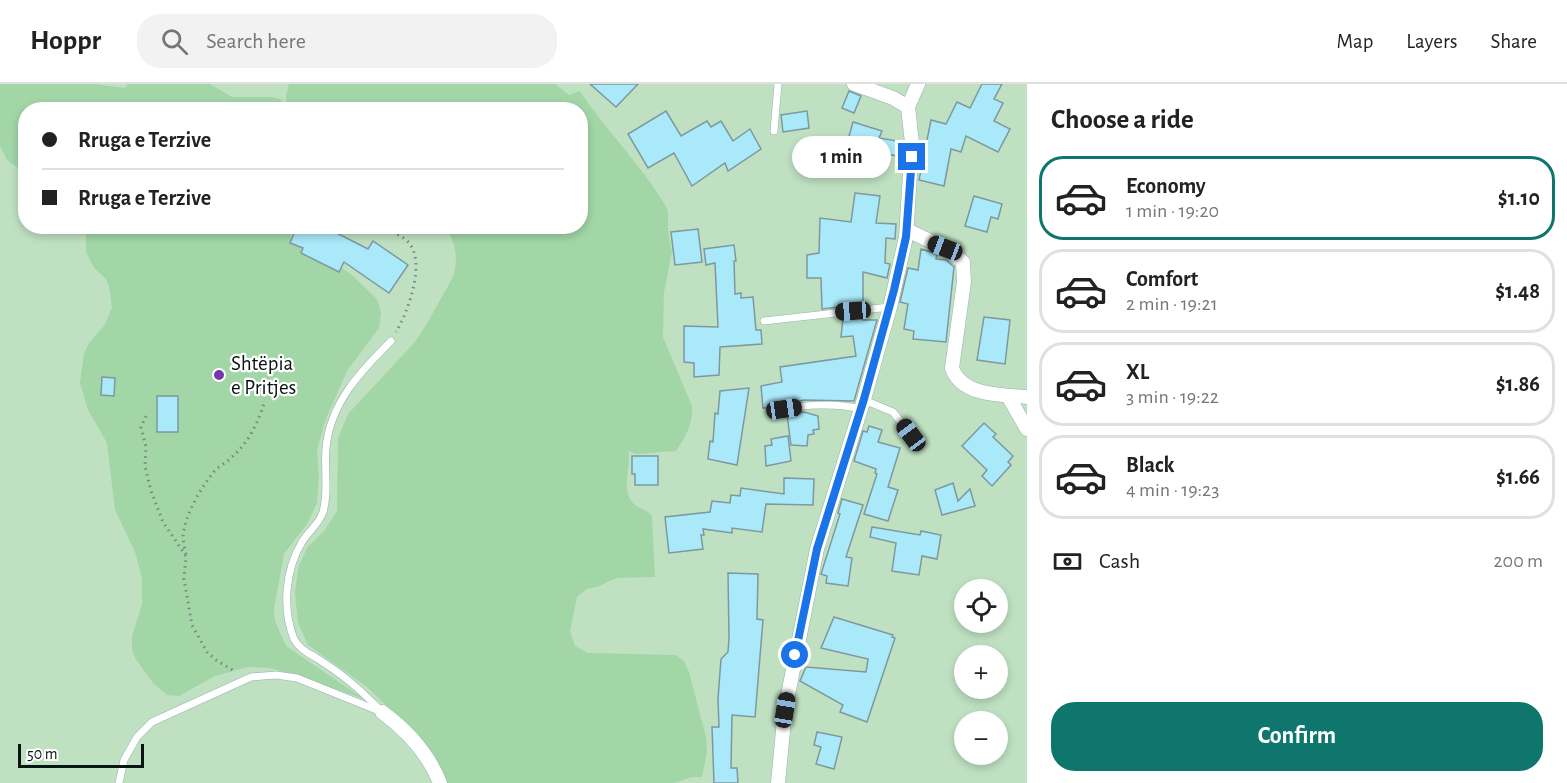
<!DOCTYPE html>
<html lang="en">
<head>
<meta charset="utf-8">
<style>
  body { margin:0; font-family:"Alegreya Sans",sans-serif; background:#f2f2f2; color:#222; height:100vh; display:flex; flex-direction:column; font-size:22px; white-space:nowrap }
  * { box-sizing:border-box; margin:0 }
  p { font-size:20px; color:#767676 }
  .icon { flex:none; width:33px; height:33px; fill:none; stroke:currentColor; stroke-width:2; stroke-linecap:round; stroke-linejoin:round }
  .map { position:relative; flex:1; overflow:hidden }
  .drawer { display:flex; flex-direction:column; background:#fff; width:540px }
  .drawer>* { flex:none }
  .hud { position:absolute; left:18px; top:18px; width:570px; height:132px; border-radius:24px; box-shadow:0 3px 9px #0003; display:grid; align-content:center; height:132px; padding:0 24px; background:#fff }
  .controls { position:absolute; left:954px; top:495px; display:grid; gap:12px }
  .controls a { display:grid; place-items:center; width:54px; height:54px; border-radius:50%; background:#fff; box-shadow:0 3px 9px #0003; font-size:30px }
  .scale { position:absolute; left:18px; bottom:15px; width:126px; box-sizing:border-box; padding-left:6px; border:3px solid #091413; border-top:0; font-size:16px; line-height:21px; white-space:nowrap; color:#091413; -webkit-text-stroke:4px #fff; paint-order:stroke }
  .end { position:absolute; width:27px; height:27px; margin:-14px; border:8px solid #1a73e8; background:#fff; box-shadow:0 0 0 3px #fff }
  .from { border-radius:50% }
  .bubble { position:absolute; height:42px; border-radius:21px; background:#fff; box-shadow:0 3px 9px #0003; font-size:20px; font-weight:600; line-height:42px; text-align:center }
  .car { position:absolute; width:18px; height:36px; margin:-18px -9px; border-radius:8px; box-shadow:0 0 4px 2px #0007; background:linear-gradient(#222 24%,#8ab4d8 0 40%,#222 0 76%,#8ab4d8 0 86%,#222 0) }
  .hud b { display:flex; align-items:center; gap:21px; height:57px; font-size:22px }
  .hud b+b { border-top:2px solid #e0e0e0 }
  .hud i { width:15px; height:15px; background:#222 }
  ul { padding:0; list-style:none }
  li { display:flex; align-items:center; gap:18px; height:84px; margin:0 12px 9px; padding:0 12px; border:3px solid #e0e0e0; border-radius:24px }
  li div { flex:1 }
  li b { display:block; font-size:22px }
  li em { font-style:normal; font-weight:600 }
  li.current { border-color:#0f766e }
  li>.icon { width:54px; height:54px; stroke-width:1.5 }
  h2 { padding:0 24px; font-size:27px; line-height:72px }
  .pay { display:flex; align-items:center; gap:15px; height:66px; padding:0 24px; font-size:22px }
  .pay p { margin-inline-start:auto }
  .button { display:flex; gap:12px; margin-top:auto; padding:12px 24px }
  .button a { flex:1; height:69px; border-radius:24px; background:#0f766e; color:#fff; font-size:24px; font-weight:600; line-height:69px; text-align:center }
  header { display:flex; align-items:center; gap:36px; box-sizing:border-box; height:84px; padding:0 30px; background:#fff; border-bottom:2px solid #e0e0e0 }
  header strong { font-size:28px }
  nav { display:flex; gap:33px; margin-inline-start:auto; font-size:21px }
  .search { width:420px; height:54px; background:#f2f2f2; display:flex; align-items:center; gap:15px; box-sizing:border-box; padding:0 21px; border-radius:24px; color:#767676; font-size:22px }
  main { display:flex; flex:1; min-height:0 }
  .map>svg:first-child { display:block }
</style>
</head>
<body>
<header>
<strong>Hoppr</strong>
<div class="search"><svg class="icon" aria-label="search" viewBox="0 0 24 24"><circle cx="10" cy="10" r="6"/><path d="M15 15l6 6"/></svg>Search here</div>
<nav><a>Map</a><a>Layers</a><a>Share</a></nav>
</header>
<main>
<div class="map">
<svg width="1027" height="699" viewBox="0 0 1027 699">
  <rect width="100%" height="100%" fill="#ecfefd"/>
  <path fill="#bfe1c2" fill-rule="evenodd" d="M0 0H1027V699H0ZM26 26H580V142H26ZM964 506H998V538H964ZM964 572H998V604H964ZM964 638H998V670H964Z"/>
  <g fill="#a2d6a7">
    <path d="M0 0H94L125 4 128 0H210L232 13H271L282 16 281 26H26L25 89 7 76 0 62Z"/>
    <path d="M289 0H555L569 11 580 7C606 47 641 80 665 121L668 127V146L672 168 664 208 663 253 692 322C693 341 686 352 676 367L636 370 628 367C632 382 620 405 633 419 638 425 647 425 652 432L655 493 616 494 597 503 587 505 577 513 570 547 575 562 588 569 676 571 684 577 689 588 706 653 707 669 702 693H692L674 699H445L400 635 367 603 308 561 298 539 295 509 298 484 307 464 324 447 337 427 338 354 348 330 415 258 426 241 452 195C459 178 457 155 443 143L580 142V26H287L286 11Z"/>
    <path d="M86 143H290L291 157 327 174 352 191 377 215 381 228 379 244 347 287 325 337 317 366 319 393 317 419 307 440 284 470 274 525 275 537 286 562 364 615 295 591 270 584 248 583 215 592 179 612 167 611 153 599 135 574 132 566V552L142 520V494L135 468 115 426 107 359 88 326 80 299 84 269 89 259 104 242 112 224 109 203 106 195 94 184 86 168Z"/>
  </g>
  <g fill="#aae9f9" stroke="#7e989f" stroke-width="1.5">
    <path d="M590 0H638L616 23Z"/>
    <path d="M982 0H1002L994 15 1003 19 994 37 1010 45 998 68 966 52 961 68 951 65 944 102 919 96 931 36 946 40 957 18 970 24Z"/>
    <path d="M849 7 861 12 854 29 842 24Z"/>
    <path d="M666 27 681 52 707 37 711 43 721 37 733 57 750 45 761 65 728 87 725 79 692 102 674 69 648 84 628 50Z"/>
    <path d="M807 27 809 44 783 48 781 31Z"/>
    <path d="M853 38 882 47 879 54 903 58 899 73 886 69 878 88 853 82 857 67 846 63Z"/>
    <path d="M855 109 880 112 876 139 896 140 895 155 886 154 885 179 890 180 887 194 863 188V220L822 225 821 194H807V171L819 169 820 134 851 138Z"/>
    <path d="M974 112 1002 120 998 135 991 133 987 148 965 142Z"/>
    <path d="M297 142H323L368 165 373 157 408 181 389 209 344 178 339 188 301 169 303 164 290 159Z"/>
    <path d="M698 145 702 178 675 181 671 148Z"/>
    <path d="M734 161 736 177H734L735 210 741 209V214L753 213 756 246H761L762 260 720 263 719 291 694 293V279L684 278V242L718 243 715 179 706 181 704 165Z"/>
    <path d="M921 165 937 170 936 175 946 176 954 183 946 258 913 255 914 247 904 245 908 220 900 218 908 184 918 186Z"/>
    <path d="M863 232V236H877L854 317 804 316 774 324H763L761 302 782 298 780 283 856 272 853 252 841 253 843 234Z"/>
    <path d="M984 233 1010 236 1005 280 977 276Z"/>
    <path d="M102 293 115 294 114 312 101 311Z"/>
    <path d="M749 304 737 381 708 375 710 357 713 358 715 329 718 330 720 307Z"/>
    <rect x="157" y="312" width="21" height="36"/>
    <path d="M804 328 818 332 819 345 813 346 814 350 808 351 807 362 791 361 787 331Z"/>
    <path d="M984 339 996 350 993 353 1013 372 1008 378 1011 381 992 402 982 392 987 386 962 362Z"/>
    <path d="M869 342 882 346 878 358 900 364 888 403 898 406 888 437 864 430 877 390 875 389 876 385 854 377 863 347 867 348Z"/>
    <path d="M788 352 791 377 766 382 765 362 772 361 771 355Z"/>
    <path d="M632 372H658V401H635V390H632Z"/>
    <path d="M784 394 814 395 813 421 766 420 762 448 732 444V449L703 445 704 451H701L703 465 669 469 665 433 710 428 712 417 730 419 731 411 740 412 741 404 784 410Z"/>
    <path d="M953 399 958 417 970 405 975 422 942 431 935 406Z"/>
    <path d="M842 415 863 421 846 473 852 474 848 502 826 499 827 492 821 490 840 430 838 429Z"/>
    <path d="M872 443 920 451 921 447 941 451 937 475 922 472 919 491 892 487 896 459 870 453Z"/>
    <path d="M728 489 758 490 757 535 763 536 755 633 732 631 731 684H737L738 699H714L712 643H719L718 615 721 575 728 568 729 554Z"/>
    <path d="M834 533 893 551 892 553 895 554 867 638 840 628 843 621 800 597 806 583 866 588 868 575 821 564Z"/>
    <path d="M817 648 842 653 834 685 816 680 821 663 814 661Z"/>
  </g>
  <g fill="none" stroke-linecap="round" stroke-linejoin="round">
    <g stroke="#95b2b0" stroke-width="8">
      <g id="service">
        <path d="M774 47 778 0"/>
        <path d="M764 237 890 223"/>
        <path d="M864 316 893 328 911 351"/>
        <path d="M775 330C795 319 838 319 860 325"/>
        <path d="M382 628C359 604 342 590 315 573 307 569 298 563 294 555 282 525 285 486 302 458 309 447 319 440 323 428 329 407 324 385 326 364 330 319 361 287 391 257"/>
        <path d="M119 699 124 676 137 653 152 638 251 593 276 591 297 594 379 627"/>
      </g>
    </g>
    <g stroke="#95b2b0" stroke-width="15">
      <g id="minor">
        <path d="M854 0 893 14 908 23"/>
        <path d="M908 23 918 0"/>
        <path d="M907 146 945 164 963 178 964 198 952 284C961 312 1002 311 1027 313"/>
        <path d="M1008 312 1027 345"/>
        <path d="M382 628C408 647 428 669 440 699"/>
        <path d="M778 699 785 626 817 465 864 315 890 223 906 153 912 59 908 23"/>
      </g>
    </g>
    <g stroke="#788786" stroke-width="3" stroke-dasharray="1.5 4.5" stroke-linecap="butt">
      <path d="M375 142C385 146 402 150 409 159 426 179 408 228 396 248"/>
      <path d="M146 332 141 343 146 363 145 382 151 407 163 438 186 472 184 495 192 541 207 568 216 576 236 588"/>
      <path d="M186 470C185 465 183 458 183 452 185 431 200 405 213 389 218 382 228 378 234 371 248 359 259 337 264 319"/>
    </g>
    <use href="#service" stroke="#fff" stroke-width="7"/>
    <use href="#minor" stroke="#fff" stroke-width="14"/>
  </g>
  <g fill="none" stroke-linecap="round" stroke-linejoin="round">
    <path stroke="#1a73e8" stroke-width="8" d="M795 571 817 465 864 315 894 206 906 153 912 73"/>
  </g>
  <circle fill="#7437ac" stroke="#fff" stroke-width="2" cx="219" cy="291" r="6"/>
  <g text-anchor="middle" stroke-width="4.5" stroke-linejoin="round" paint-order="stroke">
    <g font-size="21" fill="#091413" stroke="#fff" text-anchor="start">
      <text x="231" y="286">Shtëpia<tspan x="231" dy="24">e Pritjes</tspan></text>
    </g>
  </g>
</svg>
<div class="controls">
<a><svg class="icon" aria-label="locate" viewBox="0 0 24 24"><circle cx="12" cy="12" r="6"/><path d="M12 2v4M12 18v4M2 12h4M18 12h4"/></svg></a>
<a>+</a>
<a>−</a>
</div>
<div class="scale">50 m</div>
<i class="end from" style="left:795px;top:571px"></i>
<i class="end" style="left:912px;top:73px"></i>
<div class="bubble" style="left:792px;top:52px;width:99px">1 min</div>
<i class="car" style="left:945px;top:164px;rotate:291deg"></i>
<i class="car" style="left:853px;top:227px;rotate:266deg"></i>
<i class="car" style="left:784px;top:325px;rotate:82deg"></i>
<i class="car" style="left:911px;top:351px;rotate:323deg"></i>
<i class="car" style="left:785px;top:626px;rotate:9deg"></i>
<div class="hud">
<b><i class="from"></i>Rruga e Terzive</b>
<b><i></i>Rruga e Terzive</b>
</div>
</div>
<section class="drawer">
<h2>Choose a ride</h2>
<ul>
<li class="current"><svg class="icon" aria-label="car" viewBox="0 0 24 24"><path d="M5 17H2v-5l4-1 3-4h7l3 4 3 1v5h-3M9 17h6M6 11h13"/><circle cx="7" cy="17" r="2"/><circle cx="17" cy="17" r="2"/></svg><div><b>Economy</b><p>1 min · 19:20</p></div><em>$1.10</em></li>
<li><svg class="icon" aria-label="car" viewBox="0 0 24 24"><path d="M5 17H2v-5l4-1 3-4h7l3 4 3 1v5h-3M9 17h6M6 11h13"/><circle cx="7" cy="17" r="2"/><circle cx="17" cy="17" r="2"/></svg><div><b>Comfort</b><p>2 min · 19:21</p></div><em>$1.48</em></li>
<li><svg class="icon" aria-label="car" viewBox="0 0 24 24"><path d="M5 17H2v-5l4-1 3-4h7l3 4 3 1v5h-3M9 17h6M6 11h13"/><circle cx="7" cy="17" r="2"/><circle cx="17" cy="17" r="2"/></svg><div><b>XL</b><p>3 min · 19:22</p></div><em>$1.86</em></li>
<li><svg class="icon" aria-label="car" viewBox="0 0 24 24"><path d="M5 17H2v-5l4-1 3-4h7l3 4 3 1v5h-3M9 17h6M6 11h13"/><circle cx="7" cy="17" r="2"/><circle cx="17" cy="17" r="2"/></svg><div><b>Black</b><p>4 min · 19:23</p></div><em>$1.66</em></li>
</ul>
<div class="pay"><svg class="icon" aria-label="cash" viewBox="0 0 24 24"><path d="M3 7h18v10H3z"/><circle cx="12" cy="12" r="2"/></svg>Cash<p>200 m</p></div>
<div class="button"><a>Confirm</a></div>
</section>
</main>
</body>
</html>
